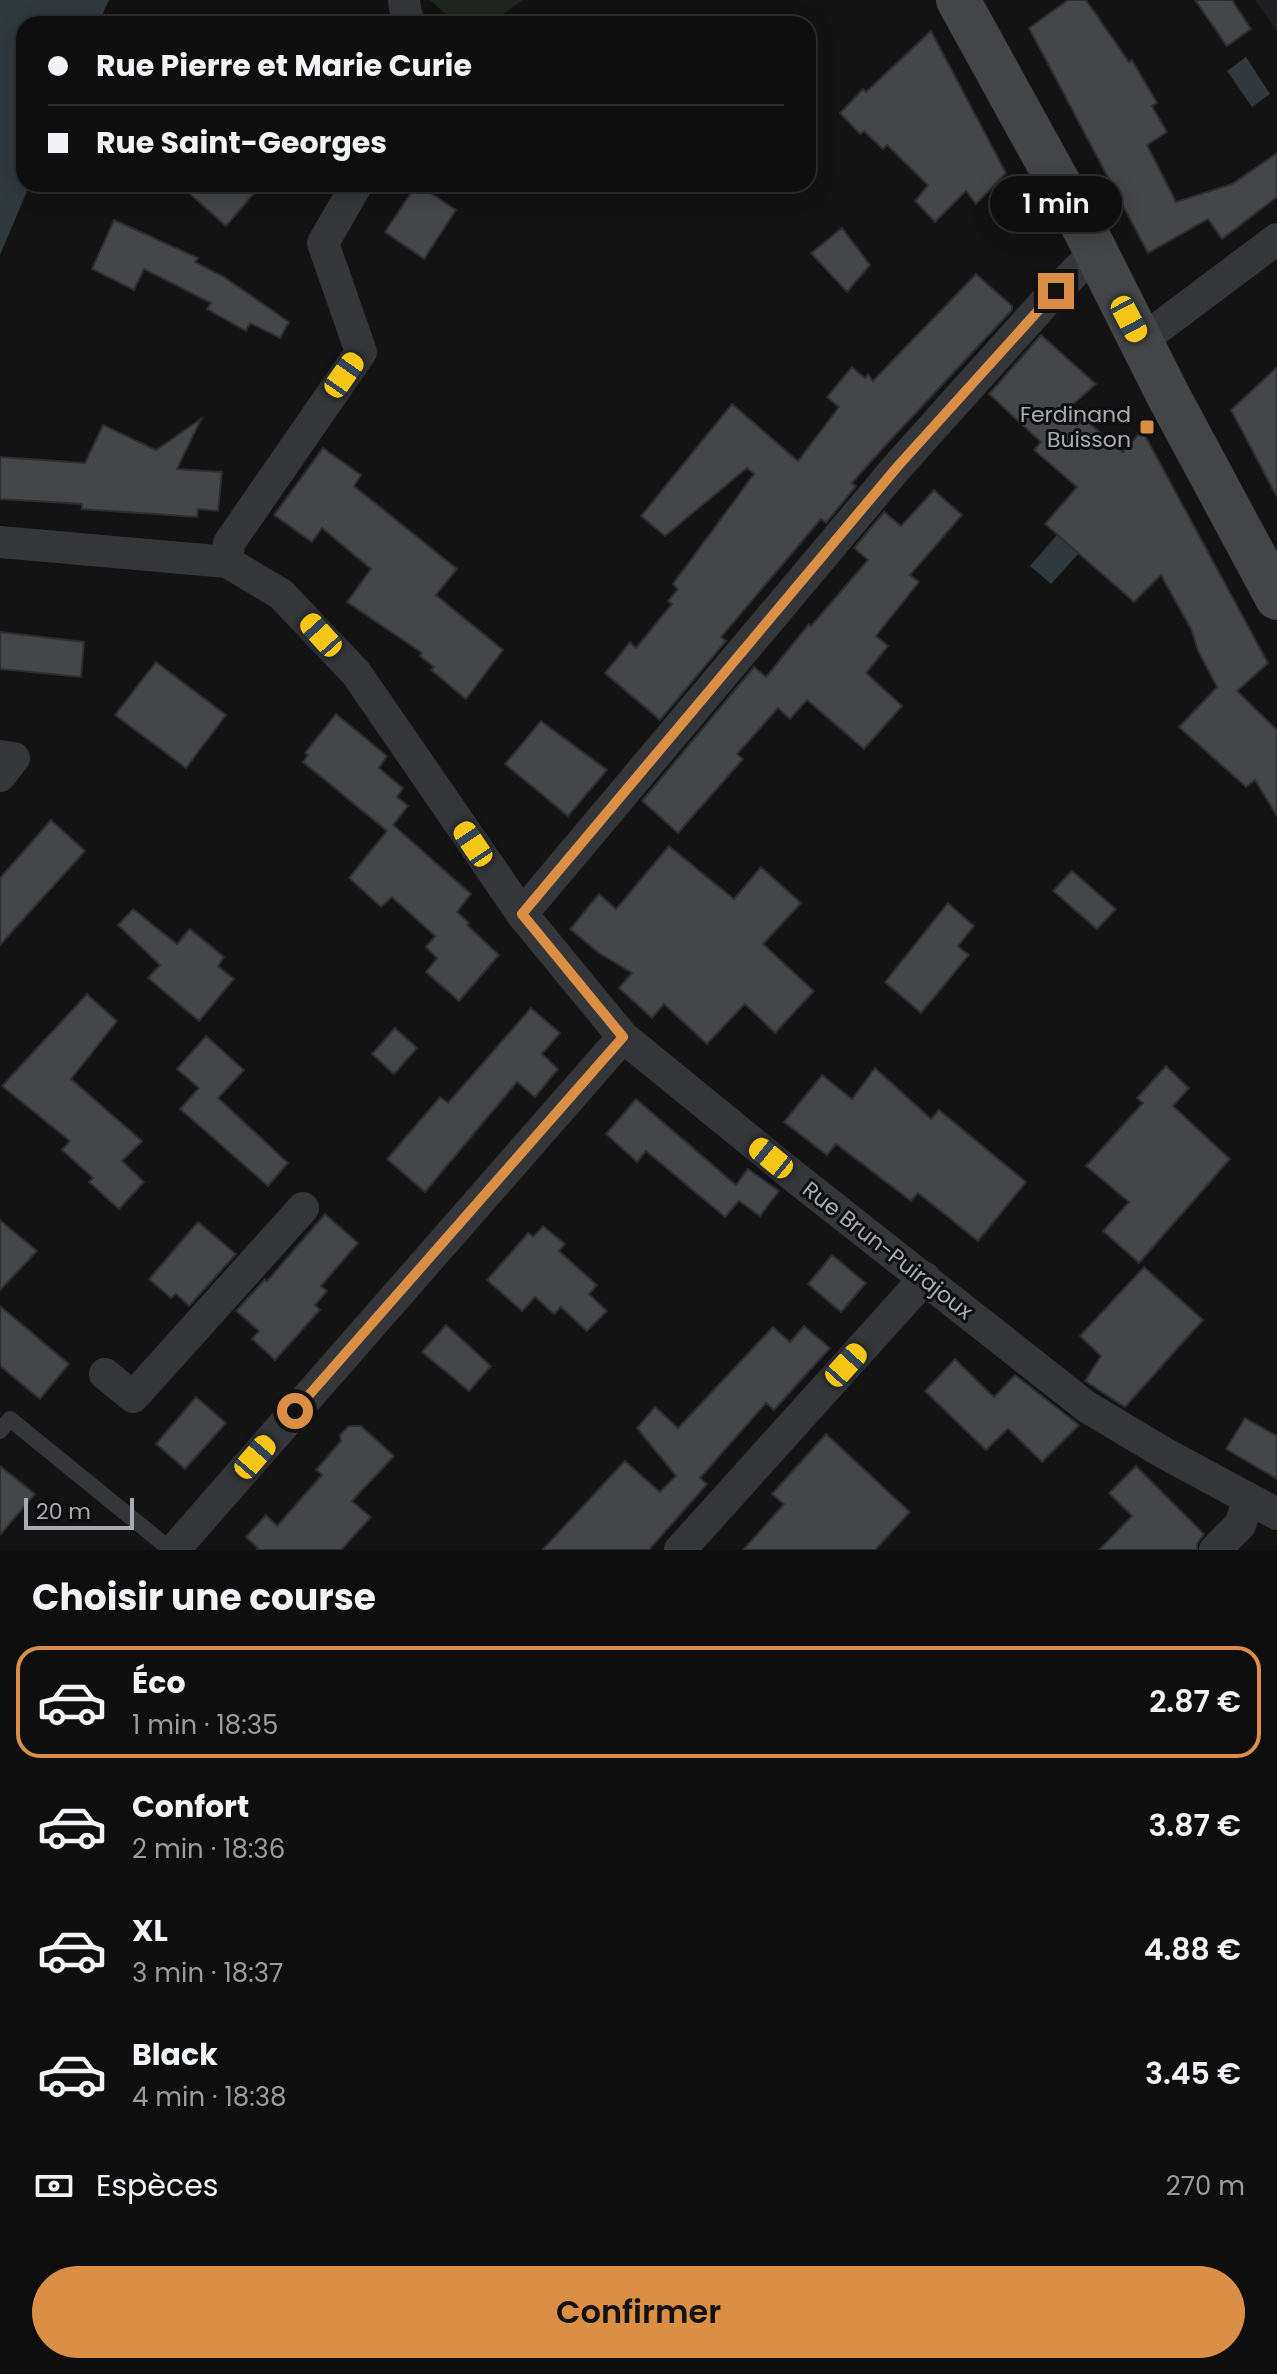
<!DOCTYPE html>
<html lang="fr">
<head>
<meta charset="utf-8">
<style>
  body { margin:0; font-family:Poppins,sans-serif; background:#1c1c1d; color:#f1f3f6; height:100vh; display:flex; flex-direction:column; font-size:30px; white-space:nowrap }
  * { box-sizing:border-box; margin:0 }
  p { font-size:26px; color:#9b9c9e }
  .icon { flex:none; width:44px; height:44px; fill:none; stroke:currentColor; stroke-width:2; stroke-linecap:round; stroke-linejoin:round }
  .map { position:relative; height:1550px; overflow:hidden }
  .sheet { display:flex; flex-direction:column; background:#0e0e0f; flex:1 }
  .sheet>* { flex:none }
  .guide { position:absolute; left:16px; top:16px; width:800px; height:176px; border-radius:24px; box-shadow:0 4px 20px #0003,0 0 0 2px #2e2e2f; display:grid; align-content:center; height:176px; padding:0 32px; background:#0e0e0f }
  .scale { position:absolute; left:24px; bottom:20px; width:110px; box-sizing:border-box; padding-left:8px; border:4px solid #a6acb3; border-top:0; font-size:22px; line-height:28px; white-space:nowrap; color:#a6acb3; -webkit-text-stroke:6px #0e0e0f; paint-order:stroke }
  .end { position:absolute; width:36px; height:36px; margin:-18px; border:10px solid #da8f45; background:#111; box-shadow:0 0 0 4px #111 }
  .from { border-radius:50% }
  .bubble { position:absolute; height:56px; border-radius:28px; background:#0e0e0f; box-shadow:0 4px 20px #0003,0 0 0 2px #2e2e2f; font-size:26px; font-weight:600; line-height:56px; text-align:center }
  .car { position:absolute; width:24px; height:48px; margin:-24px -12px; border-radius:10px; box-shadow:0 0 6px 2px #0007; background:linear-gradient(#f5c518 24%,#345 0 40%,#f5c518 0 76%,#345 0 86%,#f5c518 0) }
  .guide b { display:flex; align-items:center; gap:28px; height:76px; font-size:30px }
  .guide b+b { border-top:2px solid #2e2e2f }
  .guide i { width:20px; height:20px; background:#f1f3f6 }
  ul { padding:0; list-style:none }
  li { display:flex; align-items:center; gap:24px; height:112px; margin:0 16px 12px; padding:0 16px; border:4px solid transparent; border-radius:24px }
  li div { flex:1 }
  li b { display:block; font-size:30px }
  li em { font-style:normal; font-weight:600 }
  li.current { border-color:#da8f45 }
  li>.icon { width:72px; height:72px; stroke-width:1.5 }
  h2 { padding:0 32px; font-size:36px; line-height:96px }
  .pay { display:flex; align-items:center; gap:20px; height:88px; padding:0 32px; font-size:30px }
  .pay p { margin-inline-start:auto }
  .button { display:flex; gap:16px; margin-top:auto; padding:16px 32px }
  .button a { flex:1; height:92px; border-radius:48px; background:#da8f45; color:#111; font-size:32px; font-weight:600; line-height:92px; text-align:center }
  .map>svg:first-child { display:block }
</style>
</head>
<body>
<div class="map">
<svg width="1277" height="1550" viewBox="0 0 1277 1550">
  <rect width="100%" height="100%" fill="#131314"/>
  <path fill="#1f1f21" d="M1255 0H1277V31Z"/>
  <path fill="#202620" d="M430 0H523L489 24H457Z"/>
  <g fill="#30393d">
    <path d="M0 0H109L98 24H24V184H30L0 255Z"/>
    <path d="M1246 57 1270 94 1252 107 1227 71Z"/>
    <path d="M1075 514 1097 533 1051 584 1030 566Z"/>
  </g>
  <g fill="#454649" stroke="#2d2e30" stroke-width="2">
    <path d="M1068 0H1086L1129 62 1132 60 1157 103 1152 106 1167 132 1147 145 1176 202 1232 184 1277 153V197L1222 239 1208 219 1148 253 1029 28Z"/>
    <path d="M1195 0H1232L1251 29 1227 46Z"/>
    <path d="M931 31 1006 173 976 204 966 191 935 222 915 201 928 185 887 145 883 149 864 131 860 134 840 113 863 89 866 92Z"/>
    <path d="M179 184H262L226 226Z"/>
    <path d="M417 184 456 210 424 259 385 232Z"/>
    <path d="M114 220 198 258 195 262 224 277 289 322 280 338 250 323 246 331 207 309 211 303 144 269 134 290 92 269Z"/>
    <path d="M842 228 870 265 847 292 811 253Z"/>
    <path d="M976 274 1012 306V310L885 446 852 483 856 486 826 523 821 519 721 637 726 641 660 720 605 673 630 642 636 648 672 604 668 601 678 589 673 584 754 474 747 468 665 536 641 516 732 404 798 461 839 407 827 397 852 367 865 378 868 374 873 381Z"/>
    <path d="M1041 335 1096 384 1070 407 1123 452 1142 430 1268 663 1237 691 1277 730V816L1255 780 1246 787 1179 727 1217 687 1198 651 1192 631 1161 575 1134 602 1045 524 1077 487 1034 450 1041 442 989 394Z"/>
    <path d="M1277 367V497L1231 410Z"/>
    <path d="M201 419 177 469 222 472 218 511 198 509 197 517 82 509V504L0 499V457L85 463 103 425 156 450Z"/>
    <path d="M323 448 361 475 354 486 457 569 436 595 503 650 466 699 431 670 434 667 420 656 422 653 347 602 371 569 322 528 312 542 274 515Z"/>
    <path d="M934 490 962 515 910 575 919 582 876 636 888 646 866 673 902 706 864 749 807 700 790 719 778 708 737 754 743 759 678 833 642 801 754 667 766 677 809 624 811 626 868 560 854 548 884 512 901 526Z"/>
    <path d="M0 632 84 642 81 677 0 669Z"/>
    <path d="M156 662 226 715 186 768 115 715Z"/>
    <path d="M336 714 387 756 379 768 403 788 397 797 408 806 393 825 471 894 457 912 469 923 467 925 499 955 459 1001 426 972 437 958 426 947 435 936 392 897 381 907 349 878 387 831 303 762 308 755 305 753Z"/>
    <path d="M541 721 607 770 568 816 505 764Z"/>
    <path d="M51 820 85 851 0 945V878Z"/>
    <path d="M669 846 734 899 761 867 801 903 763 944 814 991 775 1033 745 1004 707 1044 664 1004 652 1018 619 988 632 973 599 953 570 929 599 894 616 909Z"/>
    <path d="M1072 871 1116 909 1097 929 1053 891Z"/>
    <path d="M948 903 974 926 958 946 969 955 921 1013 885 982Z"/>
    <path d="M133 909 177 944 190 929 224 957 218 966 234 979 199 1021 148 978 160 965 118 925Z"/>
    <path d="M87 994 117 1021 71 1079 142 1141 122 1161 144 1182 119 1209 89 1182 93 1178 62 1150 70 1141 2 1086Z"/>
    <path d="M531 1008 560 1033 542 1054 558 1069 535 1097 517 1082 425 1192 387 1159 440 1097 448 1103Z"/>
    <path d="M395 1028 417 1048 394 1074 372 1054Z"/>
    <path d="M206 1036 244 1070 218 1098 288 1163 268 1186 180 1109 199 1088 177 1069Z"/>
    <path d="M1166 1066 1189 1088 1173 1106 1230 1159 1139 1263 1103 1231 1129 1202 1086 1166 1143 1103 1137 1098Z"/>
    <path d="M875 1068 931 1119 939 1110 1026 1182 978 1241 918 1193 911 1201 836 1144 827 1155 784 1122 822 1075 852 1099Z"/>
    <path d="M636 1099 736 1185 748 1169 779 1191 760 1216 739 1201 725 1217 646 1151 637 1162 606 1134Z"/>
    <path d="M325 1214 358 1243 321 1286 327 1291 315 1305 320 1310 275 1360 252 1339 259 1331 236 1311 265 1279 267 1281Z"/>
    <path d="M0 1220 37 1251 0 1290Z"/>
    <path d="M198 1222 236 1254 189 1306 176 1294 171 1298 149 1279Z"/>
    <path d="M543 1226 565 1244 559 1251 597 1285 589 1294 607 1311 587 1331 561 1307 554 1314 535 1297 522 1311 487 1280 528 1233 533 1237Z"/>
    <path d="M832 1255 866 1283 841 1312 808 1284Z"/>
    <path d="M1144 1267 1203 1320 1125 1407 1085 1381 1101 1356 1080 1336Z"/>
    <path d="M0 1306 69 1364 40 1399 0 1366Z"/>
    <path d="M446 1325 491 1366 469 1391 422 1352Z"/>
    <path d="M804 1326 830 1348 774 1410 766 1403 700 1478 707 1484 649 1550H542L625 1461 660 1492 676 1476 637 1428 655 1407 678 1428 773 1327 790 1342Z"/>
    <path d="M955 1359 994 1397 1015 1375 1079 1425 1042 1462 1008 1429 986 1450 925 1391Z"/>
    <path d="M196 1397 226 1423 185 1469 156 1444Z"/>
    <path d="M1245 1418 1277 1436V1479L1226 1449Z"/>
    <path d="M349 1426H361L394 1456 352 1501 371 1517 341 1550H256L258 1548 246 1537 266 1515 277 1526 322 1475 316 1470 341 1441 340 1435Z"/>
    <path d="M826 1434 910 1512 875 1550H743L784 1504 772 1494Z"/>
    <path d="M0 1466 35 1494 0 1535Z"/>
    <path d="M1136 1466 1204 1534 1197 1544V1550H1099L1132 1516 1109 1493Z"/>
  </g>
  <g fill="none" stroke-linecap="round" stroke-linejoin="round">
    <path stroke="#343639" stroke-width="16" d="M0 1431 10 1419 171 1550"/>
    <g stroke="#343639" stroke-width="32">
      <path d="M404 2 408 24"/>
      <path d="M1141 341 1277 239"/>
      <path d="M0 542 227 562 281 594 356 673 522 914 623 1037 796 1178 1087 1407 1164 1453 1277 1514"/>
      <path d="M227 562 229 543 361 352 323 243 357 184"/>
      <path d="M0 756 14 758 0 776"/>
      <path d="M522 914 898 466 1047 300 1094 253"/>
      <path d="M105 1374 133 1397 303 1208"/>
      <path d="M174 1550 623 1037"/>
      <path d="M680 1550 925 1278"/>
      <path d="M1215 1550 1240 1525 1249 1499"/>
    </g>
    <path stroke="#434548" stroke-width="44" d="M958 0 1087 234 1169 397 1277 598"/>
  </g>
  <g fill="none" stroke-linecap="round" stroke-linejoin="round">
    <path stroke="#da8f45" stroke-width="10" d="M295 1411 623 1037 522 914 898 466 1056 291"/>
  </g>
  <rect fill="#da8f45" stroke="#0e0e0f" stroke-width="3" x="1139" y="419" width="16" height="16" rx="4"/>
  <g text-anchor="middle" stroke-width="6" stroke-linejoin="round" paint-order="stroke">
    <g font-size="22" fill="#a6acb3" stroke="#0e0e0f" text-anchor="end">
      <text x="1131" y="422">Ferdinand<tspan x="1131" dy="25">Buisson</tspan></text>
    </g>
    <g font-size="22" fill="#a6acb3" stroke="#0e0e0f">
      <text transform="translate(888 1250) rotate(38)" y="8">Rue Brun-Puirajoux</text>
    </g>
  </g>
</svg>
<div class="scale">20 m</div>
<i class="end from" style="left:295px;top:1411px"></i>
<i class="end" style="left:1056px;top:291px"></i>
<div class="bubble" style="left:990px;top:176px;width:132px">1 min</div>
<i class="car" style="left:1129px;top:319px;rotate:152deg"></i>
<i class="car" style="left:344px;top:375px;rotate:35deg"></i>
<i class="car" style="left:321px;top:635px;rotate:318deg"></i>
<i class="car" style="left:473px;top:844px;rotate:326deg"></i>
<i class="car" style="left:771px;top:1158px;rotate:309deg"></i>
<i class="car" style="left:846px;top:1365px;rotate:42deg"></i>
<i class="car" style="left:255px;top:1457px;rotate:41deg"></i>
<div class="guide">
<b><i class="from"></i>Rue Pierre et Marie Curie</b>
<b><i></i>Rue Saint-Georges</b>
</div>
</div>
<section class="sheet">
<h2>Choisir une course</h2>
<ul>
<li class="current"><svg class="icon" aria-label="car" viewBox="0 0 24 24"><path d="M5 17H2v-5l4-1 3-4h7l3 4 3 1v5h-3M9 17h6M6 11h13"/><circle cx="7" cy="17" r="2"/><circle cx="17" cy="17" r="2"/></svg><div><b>Éco</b><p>1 min · 18:35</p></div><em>2.87 €</em></li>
<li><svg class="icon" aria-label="car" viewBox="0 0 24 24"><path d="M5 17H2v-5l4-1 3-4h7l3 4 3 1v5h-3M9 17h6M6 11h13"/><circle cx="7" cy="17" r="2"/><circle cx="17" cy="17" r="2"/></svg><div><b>Confort</b><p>2 min · 18:36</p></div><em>3.87 €</em></li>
<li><svg class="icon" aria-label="car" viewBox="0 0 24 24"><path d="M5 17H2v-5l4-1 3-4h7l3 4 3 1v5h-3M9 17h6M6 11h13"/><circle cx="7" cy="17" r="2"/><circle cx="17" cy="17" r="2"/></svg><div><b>XL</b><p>3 min · 18:37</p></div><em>4.88 €</em></li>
<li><svg class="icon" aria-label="car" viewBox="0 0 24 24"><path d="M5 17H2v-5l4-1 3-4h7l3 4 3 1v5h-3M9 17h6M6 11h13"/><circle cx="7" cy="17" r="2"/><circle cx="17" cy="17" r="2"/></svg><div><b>Black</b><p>4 min · 18:38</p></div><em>3.45 €</em></li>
</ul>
<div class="pay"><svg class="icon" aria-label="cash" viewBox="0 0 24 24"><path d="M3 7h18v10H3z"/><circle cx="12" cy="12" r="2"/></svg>Espèces<p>270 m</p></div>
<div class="button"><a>Confirmer</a></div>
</section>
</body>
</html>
